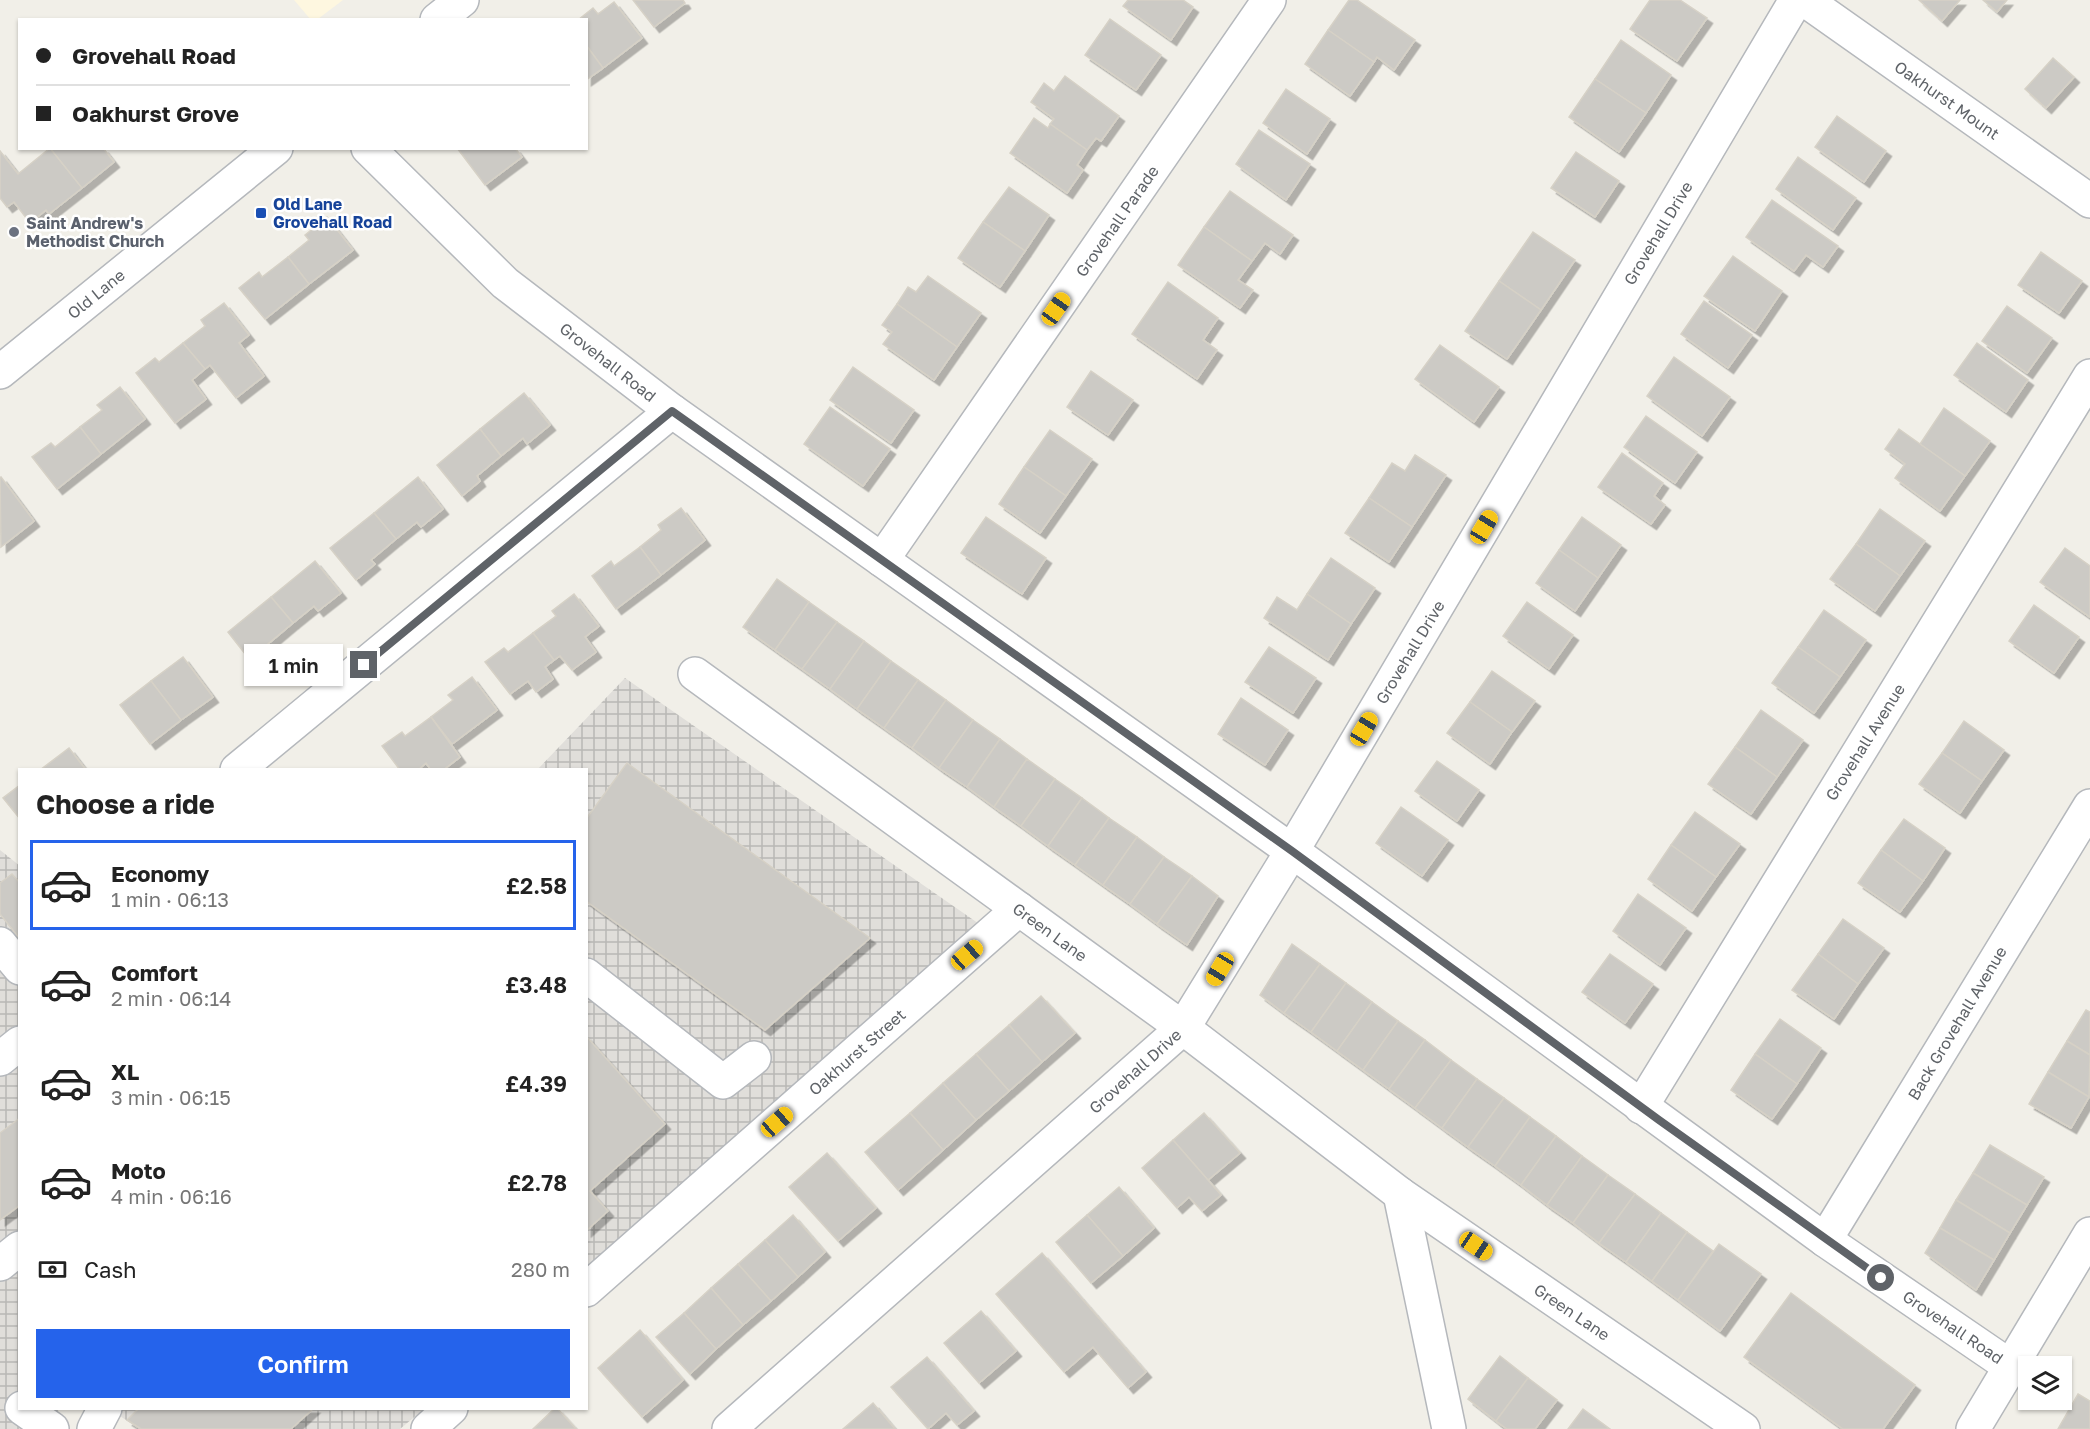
<!DOCTYPE html>
<html lang="en">
<head>
<meta charset="utf-8">
<style>
  body { margin:0; font-family:"Golos Text",sans-serif; background:#f2f2f2; color:#222; height:100vh; display:flex; flex-direction:column; font-size:22px; white-space:nowrap }
  * { box-sizing:border-box; margin:0 }
  p { font-size:20px; color:#767676 }
  .icon { flex:none; width:33px; height:33px; fill:none; stroke:currentColor; stroke-width:2; stroke-linecap:round; stroke-linejoin:round }
  .map { position:relative; flex:1; overflow:hidden }
  .panel { position:absolute; left:18px; top:768px; width:570px; height:642px; display:flex; flex-direction:column; background:#fff; border-radius:0px; box-shadow:0 2px 4px #0004 }
  .panel>* { flex:none }
  .banner { position:absolute; left:18px; top:18px; width:570px; height:132px; border-radius:0px; box-shadow:0 2px 4px #0004; display:grid; align-content:center; height:132px; padding:0 18px; background:#fff }
  .tools { position:absolute; left:2018px; top:1356px; display:grid; gap:12px }
  .tools a { display:grid; place-items:center; width:54px; height:54px; border-radius:0px; background:#fff; box-shadow:0 2px 4px #0004; font-size:30px }
  .end { position:absolute; width:27px; height:27px; margin:-14px; border:8px solid #5f6368; background:#fff; box-shadow:0 0 0 3px #fff }
  .from { border-radius:50% }
  .bubble { position:absolute; height:42px; border-radius:0px; background:#fff; box-shadow:0 2px 4px #0004; font-size:20px; font-weight:600; line-height:42px; text-align:center }
  .car { position:absolute; width:18px; height:36px; margin:-18px -9px; border-radius:8px; box-shadow:0 0 4px 2px #0007; background:linear-gradient(#f5c518 24%,#345 0 40%,#f5c518 0 76%,#345 0 86%,#f5c518 0) }
  .banner b { display:flex; align-items:center; gap:21px; height:57px; font-size:22px }
  .banner b+b { border-top:2px solid #e0e0e0 }
  .banner i { width:15px; height:15px; background:#222 }
  ul { padding:0; list-style:none }
  li { display:flex; align-items:center; gap:18px; height:90px; margin:0 12px 9px; padding:0 6px; border:3px solid transparent; border-radius:0px }
  li div { flex:1 }
  li b { display:block; font-size:22px }
  li em { font-style:normal; font-weight:600 }
  li.current { border-color:#2563eb }
  li>.icon { width:54px; height:54px; stroke-width:1.5 }
  h2 { padding:0 18px; font-size:27px; line-height:72px }
  .pay { display:flex; align-items:center; gap:15px; height:66px; padding:0 18px; font-size:22px }
  .pay p { margin-inline-start:auto }
  .button { display:flex; gap:12px; margin-top:auto; padding:12px 18px }
  .button a { flex:1; height:69px; border-radius:0px; background:#2563eb; color:#fff; font-size:24px; font-weight:600; line-height:69px; text-align:center }
  .map>svg:first-child { display:block }
</style>
</head>
<body>
<div class="map">
<svg width="2090" height="1429" viewBox="0 0 2090 1429">
  <defs>
    <pattern id="industrial-grid" width="8" height="8" patternUnits="userSpaceOnUse" patternTransform="scale(1.5)"><rect width="8" height="8" fill="#e0deda"/><path d="M0 4h8M4 0v8" fill="none" stroke="#b9b8b5"/></pattern>
    <filter id="shadow"><feDropShadow dx="5.5" dy="5.5" stdDeviation="0" flood-color="#0004"/></filter>
  </defs>
  <rect width="100%" height="100%" fill="#f1efe8"/>
  <path fill="#fef7e0" d="M294 0H343L318 19 311 20Z"/>
  <g fill="url(#industrial-grid)">
    <path d="M625 678 985 928 587 1269 586 770H537Z"/>
    <path d="M0 850 20 866V1408L59 1409 46 1429H0Z"/>
    <path d="M109 1409H424L400 1429H140Z"/>
  </g>
  <g fill="#cccac5" stroke="#d6d1c6" stroke-width="1.5" filter="url(#shadow)">
    <path d="M633 0H683L685 3 654 27Z"/>
    <path d="M1128 0H1183L1193 7 1171 40 1123 6Z"/>
    <path d="M1349 0H1357L1415 40 1394 70 1377 57 1374 62 1328 30Z"/>
    <path d="M1650 0H1680L1707 18 1677 61 1630 29Z"/>
    <path d="M1919 0H1960L1942 21Z"/>
    <path d="M1983 0H2007L1997 12Z"/>
    <path d="M614 2 642 38 603 68 586 45V20H578L593 8 598 14Z"/>
    <path d="M1110 19 1161 55 1136 90 1085 55Z"/>
    <path d="M1328 30 1374 62 1350 96 1305 64Z"/>
    <path d="M1621 40 1671 75 1646 113 1595 79Z"/>
    <path d="M586 45 603 68 586 80Z"/>
    <path d="M2053 58 2074 77 2046 108 2025 89Z"/>
    <path d="M1065 76 1119 116 1101 141 1096 138 1087 150 1050 124 1054 119 1031 102 1044 83 1054 91Z"/>
    <path d="M1595 79 1646 113 1619 152 1569 117Z"/>
    <path d="M1286 89 1330 119 1307 154 1263 123Z"/>
    <path d="M1837 116 1886 151 1864 182 1815 147Z"/>
    <path d="M1034 118 1048 128 1050 124 1087 150 1077 165 1083 170 1067 193 1010 153Z"/>
    <path d="M1259 130 1310 164 1286 200 1236 164Z"/>
    <path d="M50 148 82 188 49 214 46 210 30 223 14 202 7 207 0 198V151L18 174Z"/>
    <path d="M50 148H103L114 162 82 188Z"/>
    <path d="M457 148H515L522 157 485 185Z"/>
    <path d="M1576 152 1619 181 1595 217 1551 188Z"/>
    <path d="M1798 157 1856 198 1833 230 1776 189Z"/>
    <path d="M1009 187 1049 215 1025 251 983 222Z"/>
    <path d="M1230 191 1293 235 1280 254 1265 243 1252 261 1204 227Z"/>
    <path d="M1772 200 1838 246 1823 267 1806 255 1794 271 1746 237Z"/>
    <path d="M327 217 353 250 309 284 288 257 309 240 305 235Z"/>
    <path d="M983 222 1025 251 1000 287 958 258Z"/>
    <path d="M1204 227 1252 261 1238 280 1253 290 1240 308 1178 265Z"/>
    <path d="M1533 232 1575 260 1541 310 1499 281Z"/>
    <path d="M2041 252 2082 281 2059 313 2018 285Z"/>
    <path d="M1733 256 1782 291 1755 331 1704 296Z"/>
    <path d="M288 257 309 284 265 319 239 288 259 272 262 277Z"/>
    <path d="M928 276 981 313 957 347 897 304 908 287 916 292Z"/>
    <path d="M1499 281 1541 310 1507 359 1465 331Z"/>
    <path d="M1168 282 1218 318 1203 340 1217 350 1197 379 1132 334Z"/>
    <path d="M1704 301 1752 335 1728 368 1681 334Z"/>
    <path d="M224 303 249 335 239 343 264 376 236 398 210 365 205 369 183 343 205 326 201 320Z"/>
    <path d="M897 304 957 347 934 380 883 344 892 332 882 325Z"/>
    <path d="M2007 306 2052 338 2027 373 1982 341Z"/>
    <path d="M183 343 205 369 192 380 206 399 175 423 136 373 155 358 159 362Z"/>
    <path d="M1977 343 2028 380 2006 412 1954 375Z"/>
    <path d="M1440 345 1499 387 1474 422 1415 379Z"/>
    <path d="M1674 357 1730 397 1702 436 1647 396Z"/>
    <path d="M853 367 914 410 891 443 830 400Z"/>
    <path d="M1091 371 1133 400 1108 435 1067 407Z"/>
    <path d="M120 387 145 419 101 454 80 427 102 410 97 405Z"/>
    <path d="M524 393 550 425 527 444 523 438 501 456 480 429Z"/>
    <path d="M830 407 890 449 863 486 804 444Z"/>
    <path d="M1944 408 1990 441 1965 476 1920 444Z"/>
    <path d="M1646 416 1697 452 1675 483 1624 447Z"/>
    <path d="M80 427 101 454 57 489 32 457 51 443 55 447Z"/>
    <path d="M480 429 501 456 477 476 480 481 462 496 437 465Z"/>
    <path d="M1899 429 1965 476 1940 511 1895 478 1905 464 1885 449Z"/>
    <path d="M1050 430 1092 459 1066 496 1024 467Z"/>
    <path d="M1622 453 1663 483 1654 496 1665 505 1651 524 1598 487Z"/>
    <path d="M1415 455 1446 475 1412 527 1369 498 1392 463 1405 471Z"/>
    <path d="M1024 467 1066 496 1040 533 999 504Z"/>
    <path d="M1 477 34 521 1 547 0 478Z"/>
    <path d="M418 477 443 509 421 527 417 522 396 539 374 513Z"/>
    <path d="M1369 498 1412 527 1389 562 1345 533Z"/>
    <path d="M681 508 705 540 661 575 640 547 661 530 658 525Z"/>
    <path d="M1880 509 1925 541 1900 576 1856 544Z"/>
    <path d="M374 513 396 539 371 560 375 564 356 580 330 548Z"/>
    <path d="M986 517 1046 558 1022 594 961 553Z"/>
    <path d="M1582 517 1621 545 1598 578 1559 550Z"/>
    <path d="M1856 544 1900 576 1875 611 1830 579Z"/>
    <path d="M640 547 661 575 616 609 592 576 611 561 614 566Z"/>
    <path d="M2065 548 2090 566V617L2040 582Z"/>
    <path d="M1559 550 1598 578 1575 611 1536 583Z"/>
    <path d="M1331 558 1375 588 1351 624 1307 594Z"/>
    <path d="M315 561 341 593 318 611 314 606 293 623 271 597Z"/>
    <path d="M777 579 809 602 775 650 743 627Z"/>
    <path d="M574 594 599 626 585 637 596 652 572 670 560 656 554 660 533 633 556 616 552 611Z"/>
    <path d="M1307 594 1351 624 1328 660 1264 618 1277 597 1297 610Z"/>
    <path d="M271 597 293 623 268 644 271 649 253 664 228 632Z"/>
    <path d="M809 602 837 622 802 669 775 650Z"/>
    <path d="M1527 602 1573 635 1549 669 1503 636Z"/>
    <path d="M2034 605 2079 637 2054 673 2009 641Z"/>
    <path d="M1824 610 1866 640 1840 677 1798 647Z"/>
    <path d="M837 622 864 641 830 689 802 669Z"/>
    <path d="M533 633 554 660 545 667 553 679 536 692 528 681 510 694 485 662 504 648 508 652Z"/>
    <path d="M864 641 891 661 857 709 830 689Z"/>
    <path d="M1269 647 1316 678 1293 713 1245 682Z"/>
    <path d="M1798 647 1840 677 1814 713 1772 683Z"/>
    <path d="M183 657 213 697 181 720 151 681Z"/>
    <path d="M891 661 918 680 884 728 857 709Z"/>
    <path d="M1492 671 1535 701 1512 732 1470 702Z"/>
    <path d="M472 677 497 710 452 744 431 717 453 700 448 695Z"/>
    <path d="M918 680 946 700 912 748 884 728Z"/>
    <path d="M151 681 181 720 150 744 120 705Z"/>
    <path d="M1241 698 1288 730 1265 765 1218 734Z"/>
    <path d="M946 700 973 720 939 768 912 748Z"/>
    <path d="M1470 702 1512 732 1490 764 1447 733Z"/>
    <path d="M1761 710 1803 740 1777 777 1735 747Z"/>
    <path d="M431 717 460 757 443 770H431L426 763 418 770H400L382 746 402 732 405 736Z"/>
    <path d="M973 720 1000 739 967 787 939 768Z"/>
    <path d="M1964 721 2004 750 1982 781 1942 753Z"/>
    <path d="M1000 739 1027 759 994 807 967 787Z"/>
    <path d="M1735 747 1777 777 1751 814 1708 784Z"/>
    <path d="M69 748 86 770H40Z"/>
    <path d="M1942 753 1982 781 1960 813 1919 784Z"/>
    <path d="M1027 759 1055 779 1021 826 994 807Z"/>
    <path d="M1437 761 1479 790 1457 821 1415 791Z"/>
    <path d="M627 763 870 938 765 1030 586 901V819Z"/>
    <path d="M1055 779 1082 798 1048 846 1021 826Z"/>
    <path d="M20 785V819L3 798Z"/>
    <path d="M1082 798 1109 818 1075 865 1048 846Z"/>
    <path d="M1401 807 1448 840 1422 876 1376 843Z"/>
    <path d="M1695 812 1740 844 1716 877 1671 845Z"/>
    <path d="M1109 818 1137 837 1103 885 1075 865Z"/>
    <path d="M1904 819 1945 848 1923 881 1881 850Z"/>
    <path d="M1137 837 1164 857 1130 904 1103 885Z"/>
    <path d="M1671 845 1716 877 1692 911 1648 879Z"/>
    <path d="M1881 850 1923 881 1900 912 1858 883Z"/>
    <path d="M1164 857 1192 876 1157 924 1130 904Z"/>
    <path d="M12 874 20 883V939L0 914V883Z"/>
    <path d="M1192 876 1218 896 1187 945 1157 924Z"/>
    <path d="M1638 894 1686 928 1660 965 1613 931Z"/>
    <path d="M1843 919 1884 948 1858 984 1818 954Z"/>
    <path d="M1292 944 1320 964 1284 1013 1260 995Z"/>
    <path d="M1610 954 1653 984 1625 1023 1582 992Z"/>
    <path d="M1818 954 1858 984 1834 1019 1792 990Z"/>
    <path d="M1320 964 1346 983 1311 1032 1284 1013Z"/>
    <path d="M1346 983 1372 1002 1337 1051 1311 1032Z"/>
    <path d="M1041 996 1075 1033 1042 1062 1009 1025Z"/>
    <path d="M1372 1002 1398 1021 1363 1070 1337 1051Z"/>
    <path d="M2086 1010 2090 1012V1055L2067 1041Z"/>
    <path d="M1780 1019 1821 1048 1797 1084 1755 1054Z"/>
    <path d="M1398 1021 1425 1040 1389 1089 1363 1070Z"/>
    <path d="M1009 1025 1042 1062 1009 1091 976 1054Z"/>
    <path d="M586 1036 665 1124 590 1191 608 1211 586 1231Z"/>
    <path d="M1425 1040 1451 1060 1415 1108 1389 1089Z"/>
    <path d="M2067 1041 2090 1055 2089 1097 2048 1072Z"/>
    <path d="M976 1054 1009 1091 976 1120 943 1083Z"/>
    <path d="M1755 1054 1797 1084 1772 1119 1731 1090Z"/>
    <path d="M1451 1060 1477 1079 1442 1128 1415 1108Z"/>
    <path d="M2048 1072 2089 1097 2071 1128 2029 1104Z"/>
    <path d="M1477 1079 1504 1098 1468 1147 1442 1128Z"/>
    <path d="M943 1083 976 1120 943 1150 910 1113Z"/>
    <path d="M1504 1098 1530 1117 1495 1166 1468 1147Z"/>
    <path d="M910 1113 943 1150 898 1190 865 1152Z"/>
    <path d="M1204 1113 1240 1153 1208 1180 1173 1140Z"/>
    <path d="M1530 1117 1556 1136 1521 1185 1495 1166Z"/>
    <path d="M20 1118V1205L0 1220V1133Z"/>
    <path d="M1556 1136 1582 1156 1547 1205 1521 1185Z"/>
    <path d="M1173 1140 1221 1195 1202 1211 1189 1197 1177 1208 1142 1168Z"/>
    <path d="M1990 1145 2044 1177 2027 1205 1973 1173Z"/>
    <path d="M827 1153 876 1208 838 1241 789 1187Z"/>
    <path d="M1582 1156 1608 1175 1573 1223 1547 1205Z"/>
    <path d="M1973 1173 2027 1205 2010 1233 1956 1200Z"/>
    <path d="M1608 1175 1635 1194 1599 1243 1573 1223Z"/>
    <path d="M1119 1187 1154 1228 1123 1256 1087 1215Z"/>
    <path d="M1635 1194 1661 1213 1626 1262 1599 1243Z"/>
    <path d="M1956 1200 2010 1233 1994 1260 1940 1228Z"/>
    <path d="M1661 1213 1687 1232 1652 1281 1626 1262Z"/>
    <path d="M793 1215 825 1252 798 1277 765 1240Z"/>
    <path d="M1087 1215 1123 1256 1091 1283 1056 1242Z"/>
    <path d="M1940 1228 1994 1260 1976 1290 1925 1253Z"/>
    <path d="M1687 1232 1713 1251 1678 1300 1652 1281Z"/>
    <path d="M765 1240 798 1277 771 1301 738 1264Z"/>
    <path d="M1719 1244 1761 1274 1720 1331 1678 1300Z"/>
    <path d="M1042 1253 1146 1372 1128 1388 1093 1347 1064 1372 996 1294Z"/>
    <path d="M738 1264 771 1301 743 1325 711 1288Z"/>
    <path d="M711 1288 743 1325 716 1349 684 1313Z"/>
    <path d="M1791 1293 1915 1385 1883 1429H1843L1744 1357Z"/>
    <path d="M981 1311 1016 1351 979 1383 944 1343Z"/>
    <path d="M684 1313 716 1349 690 1374 656 1337Z"/>
    <path d="M640 1330 683 1380 642 1417 598 1368Z"/>
    <path d="M1500 1356 1528 1378 1496 1421 1468 1399Z"/>
    <path d="M927 1357 974 1411 957 1425 946 1413 928 1429 891 1387Z"/>
    <path d="M1528 1378 1557 1400 1535 1429H1507L1496 1421Z"/>
    <path d="M2078 1394 2090 1401V1429H2058Z"/>
    <path d="M873 1403 895 1429H843Z"/>
    <path d="M139 1408H314L291 1429H141L127 1420Z"/>
    <path d="M555 1408H557L576 1429H533Z"/>
    <path d="M1583 1409 1610 1429H1568Z"/>
  </g>
  <g fill="none" stroke-linecap="round" stroke-linejoin="round">
    <g stroke="#b5b8bc" stroke-width="36">
      <g id="minor">
        <path d="M1805 0 2090 201"/>
        <path d="M437 20 462 0"/>
        <path d="M368 148 505 283 672 411 1292 851 1825 1240 2011 1367"/>
        <path d="M0 372 276 148"/>
        <path d="M882 560 1269 0"/>
        <path d="M695 674 1183 1028 1400 1194 1743 1429"/>
        <path d="M237 770 672 411"/>
        <path d="M0 944 20 968"/>
        <path d="M586 975 723 1082 754 1058"/>
        <path d="M0 1059 20 1043"/>
        <path d="M1641 1107 2090 376"/>
        <path d="M1400 1194 1449 1429"/>
        <path d="M1825 1240 2090 806"/>
        <path d="M0 1264 20 1248"/>
        <path d="M586 1290 1019 909"/>
        <path d="M22 1408 52 1429"/>
        <path d="M94 1429 105 1408"/>
        <path d="M428 1429 451 1408"/>
        <path d="M729 1429 1183 1028 1292 851 1796 0"/>
        <path d="M1973 1429 2090 1234"/>
      </g>
    </g>
    <use href="#minor" stroke="#fff" stroke-width="33"/>
  </g>
  <g fill="none" stroke-linecap="round" stroke-linejoin="round">
    <path stroke="#5f6368" stroke-width="8" d="M364 665 672 411 1292 851 1659 1120 1881 1278"/>
  </g>
  <rect fill="#1a4fb4" stroke="#fff" stroke-width="2" x="255" y="207" width="12" height="12" rx="3"/>
  <circle fill="#6b7280" stroke="#fff" stroke-width="2" cx="14" cy="232" r="6"/>
  <g text-anchor="middle" stroke-width="5" stroke-linejoin="round" paint-order="stroke">
    <g font-size="16" fill="#5f6368" stroke="#fff">
      <text transform="translate(1947 100) rotate(35)" y="6">Oakhurst Mount</text>
      <text transform="translate(1117 221) rotate(-55)" y="6">Grovehall Parade</text>
      <text transform="translate(1658 233) rotate(-59)" y="6">Grovehall Drive</text>
      <text transform="translate(96 294) rotate(-39)" y="6">Old Lane</text>
      <text transform="translate(608 362) rotate(38)" y="6">Grovehall Road</text>
      <text transform="translate(1410 652) rotate(-59)" y="6">Grovehall Drive</text>
      <text transform="translate(1865 742) rotate(-58)" y="6">Grovehall Avenue</text>
      <text transform="translate(1050 932) rotate(36)" y="6">Green Lane</text>
      <text transform="translate(1957 1023) rotate(-59)" y="6">Back Grovehall Avenue</text>
      <text transform="translate(857 1052) rotate(-41)" y="6">Oakhurst Street</text>
      <text transform="translate(1135 1071) rotate(-42)" y="6">Grovehall Drive</text>
      <text transform="translate(1572 1312) rotate(34)" y="6">Green Lane</text>
      <text transform="translate(1953 1327) rotate(34)" y="6">Grovehall Road</text>
    </g>
    <g font-size="16" font-weight="bold" fill="#164399" stroke="#fff" text-anchor="start">
      <text x="273" y="210">Old Lane<tspan x="273" dy="18">Grovehall Road</tspan></text>
    </g>
    <g font-size="16" font-weight="bold" fill="#5b616d" stroke="#fff" text-anchor="start">
      <text x="26" y="229">Saint Andrew's<tspan x="26" dy="18">Methodist Church</tspan></text>
    </g>
  </g>
</svg>
<div class="tools">
<a><svg class="icon" aria-label="layers" viewBox="0 0 24 24"><path d="M12 4l9 5-9 5-9-5zM3 14l9 5 9-5"/></svg></a>
</div>
<i class="end from" style="left:1881px;top:1278px"></i>
<i class="end" style="left:364px;top:665px"></i>
<div class="bubble" style="left:244px;top:644px;width:99px">1 min</div>
<i class="car" style="left:1056px;top:309px;rotate:35deg"></i>
<i class="car" style="left:1484px;top:527px;rotate:31deg"></i>
<i class="car" style="left:1364px;top:729px;rotate:31deg"></i>
<i class="car" style="left:967px;top:955px;rotate:49deg"></i>
<i class="car" style="left:1220px;top:969px;rotate:211deg"></i>
<i class="car" style="left:777px;top:1122px;rotate:49deg"></i>
<i class="car" style="left:1476px;top:1246px;rotate:124deg"></i>
<div class="banner">
<b><i class="from"></i>Grovehall Road</b>
<b><i></i>Oakhurst Grove</b>
</div>
<section class="panel">
<h2>Choose a ride</h2>
<ul>
<li class="current"><svg class="icon" aria-label="car" viewBox="0 0 24 24"><path d="M5 17H2v-5l4-1 3-4h7l3 4 3 1v5h-3M9 17h6M6 11h13"/><circle cx="7" cy="17" r="2"/><circle cx="17" cy="17" r="2"/></svg><div><b>Economy</b><p>1 min · 06:13</p></div><em>£2.58</em></li>
<li><svg class="icon" aria-label="car" viewBox="0 0 24 24"><path d="M5 17H2v-5l4-1 3-4h7l3 4 3 1v5h-3M9 17h6M6 11h13"/><circle cx="7" cy="17" r="2"/><circle cx="17" cy="17" r="2"/></svg><div><b>Comfort</b><p>2 min · 06:14</p></div><em>£3.48</em></li>
<li><svg class="icon" aria-label="car" viewBox="0 0 24 24"><path d="M5 17H2v-5l4-1 3-4h7l3 4 3 1v5h-3M9 17h6M6 11h13"/><circle cx="7" cy="17" r="2"/><circle cx="17" cy="17" r="2"/></svg><div><b>XL</b><p>3 min · 06:15</p></div><em>£4.39</em></li>
<li><svg class="icon" aria-label="car" viewBox="0 0 24 24"><path d="M5 17H2v-5l4-1 3-4h7l3 4 3 1v5h-3M9 17h6M6 11h13"/><circle cx="7" cy="17" r="2"/><circle cx="17" cy="17" r="2"/></svg><div><b>Moto</b><p>4 min · 06:16</p></div><em>£2.78</em></li>
</ul>
<div class="pay"><svg class="icon" aria-label="cash" viewBox="0 0 24 24"><path d="M3 7h18v10H3z"/><circle cx="12" cy="12" r="2"/></svg>Cash<p>280 m</p></div>
<div class="button"><a>Confirm</a></div>
</section>
</div>
</body>
</html>
